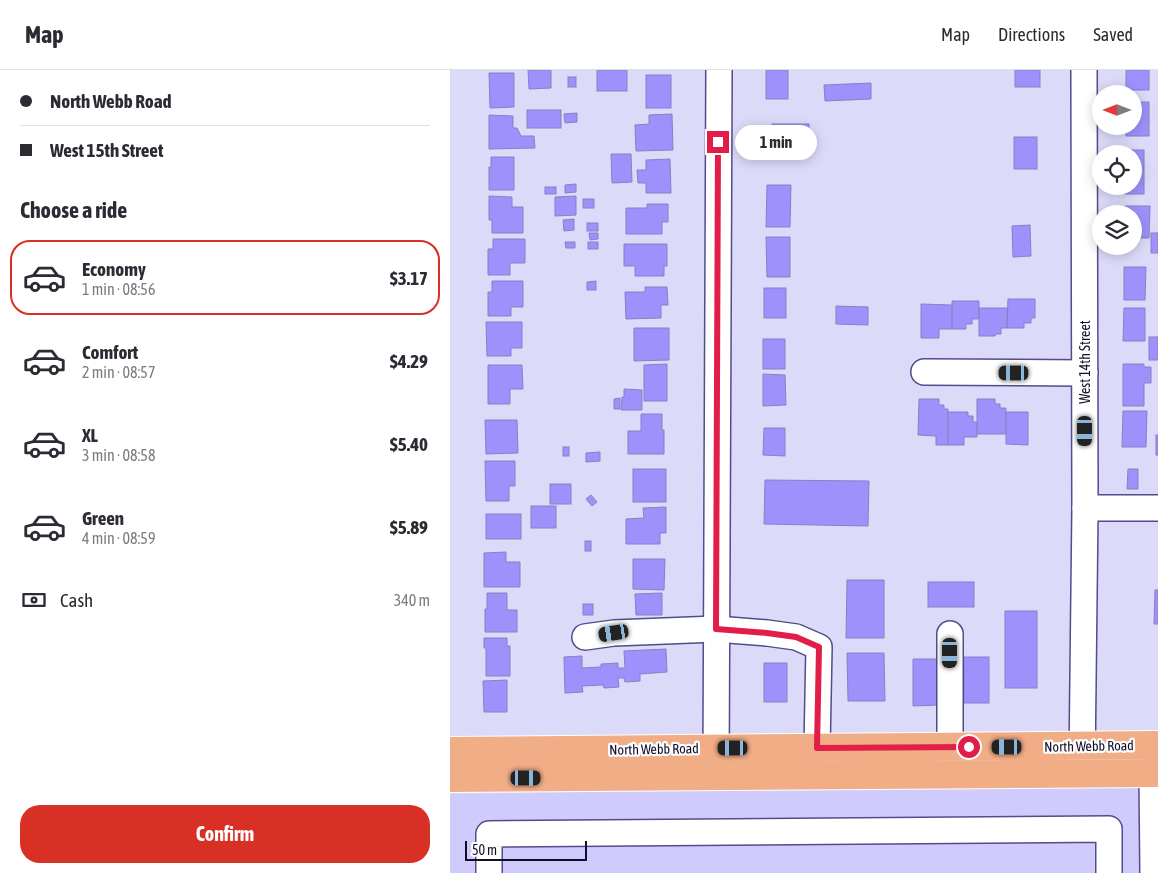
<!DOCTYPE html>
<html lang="en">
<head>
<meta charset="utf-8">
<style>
  body { margin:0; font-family:"Asap Condensed",sans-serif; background:#f7f7f7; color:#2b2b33; height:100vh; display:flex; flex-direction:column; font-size:19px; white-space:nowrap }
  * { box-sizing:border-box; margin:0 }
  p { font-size:16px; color:#7c7c81 }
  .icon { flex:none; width:28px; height:28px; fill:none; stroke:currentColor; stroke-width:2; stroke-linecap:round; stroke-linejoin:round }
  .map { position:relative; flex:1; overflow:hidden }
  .panel { display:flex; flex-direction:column; background:#fff; width:450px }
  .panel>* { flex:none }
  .hud { display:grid; align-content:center; height:110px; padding:0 20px; background:#fff }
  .needle { width:32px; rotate:270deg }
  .tools { position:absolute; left:642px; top:15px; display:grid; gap:10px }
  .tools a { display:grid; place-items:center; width:50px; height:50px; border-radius:50%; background:#fff; box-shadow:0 2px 12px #0003; font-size:25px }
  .scale { position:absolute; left:15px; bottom:12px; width:122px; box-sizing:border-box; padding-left:5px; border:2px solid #120e28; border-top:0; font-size:14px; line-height:18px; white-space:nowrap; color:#120e28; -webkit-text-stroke:4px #fefefe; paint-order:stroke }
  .end { position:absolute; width:22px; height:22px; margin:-11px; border:6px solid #e11d48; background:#fff; box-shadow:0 0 0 2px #fff }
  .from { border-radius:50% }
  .bubble { position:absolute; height:35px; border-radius:18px; background:#fff; box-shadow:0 2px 12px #0003; font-size:16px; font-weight:700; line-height:35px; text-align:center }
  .car { position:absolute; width:15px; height:30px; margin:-15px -8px; border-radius:6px; box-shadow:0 0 4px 1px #0007; background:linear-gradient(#222 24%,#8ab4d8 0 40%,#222 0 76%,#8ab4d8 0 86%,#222 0) }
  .hud b { display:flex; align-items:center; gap:18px; height:48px; font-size:19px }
  .hud b+b { border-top:1px solid #e1e1e2 }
  .hud i { width:12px; height:12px; background:#2b2b33 }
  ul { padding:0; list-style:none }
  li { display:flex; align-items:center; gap:15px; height:75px; margin:0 10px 8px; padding:0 10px; border:2px solid transparent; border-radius:20px }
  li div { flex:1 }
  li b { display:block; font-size:19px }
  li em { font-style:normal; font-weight:700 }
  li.active { border-color:#d93025 }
  li>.icon { width:45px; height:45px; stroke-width:1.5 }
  h2 { padding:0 20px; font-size:22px; line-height:60px }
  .pay { display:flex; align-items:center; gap:12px; height:55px; padding:0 20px; font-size:19px }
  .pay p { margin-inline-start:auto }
  .cta { display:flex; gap:10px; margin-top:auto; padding:10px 20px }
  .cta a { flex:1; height:58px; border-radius:20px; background:#d93025; color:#fff; font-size:20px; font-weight:700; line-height:58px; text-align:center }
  header { display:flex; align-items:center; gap:30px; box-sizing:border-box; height:70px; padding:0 25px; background:#fff; border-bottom:1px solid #e1e1e2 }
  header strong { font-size:24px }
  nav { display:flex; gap:28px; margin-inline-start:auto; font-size:18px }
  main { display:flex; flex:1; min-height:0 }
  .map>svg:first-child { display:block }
</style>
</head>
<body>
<header>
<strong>Map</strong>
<nav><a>Map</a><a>Directions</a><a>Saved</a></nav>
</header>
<main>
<section class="panel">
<div class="hud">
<b><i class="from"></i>North Webb Road</b>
<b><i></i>West 15th Street</b>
</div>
<h2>Choose a ride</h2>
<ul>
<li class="active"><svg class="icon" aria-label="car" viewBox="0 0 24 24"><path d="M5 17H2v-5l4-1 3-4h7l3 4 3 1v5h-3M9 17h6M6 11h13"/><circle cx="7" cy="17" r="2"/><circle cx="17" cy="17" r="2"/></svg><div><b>Economy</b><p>1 min · 08:56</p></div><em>$3.17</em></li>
<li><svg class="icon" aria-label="car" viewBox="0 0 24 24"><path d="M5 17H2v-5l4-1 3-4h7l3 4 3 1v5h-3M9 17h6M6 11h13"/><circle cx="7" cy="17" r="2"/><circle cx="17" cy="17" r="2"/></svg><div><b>Comfort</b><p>2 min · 08:57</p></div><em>$4.29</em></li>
<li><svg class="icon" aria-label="car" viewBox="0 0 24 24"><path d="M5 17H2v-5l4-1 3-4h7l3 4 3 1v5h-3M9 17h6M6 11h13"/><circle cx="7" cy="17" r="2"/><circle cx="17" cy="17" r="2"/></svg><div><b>XL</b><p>3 min · 08:58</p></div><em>$5.40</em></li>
<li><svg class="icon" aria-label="car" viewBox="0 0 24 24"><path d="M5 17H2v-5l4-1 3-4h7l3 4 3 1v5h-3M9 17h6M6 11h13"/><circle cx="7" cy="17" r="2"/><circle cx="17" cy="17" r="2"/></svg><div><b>Green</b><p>4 min · 08:59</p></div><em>$5.89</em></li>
</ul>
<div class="pay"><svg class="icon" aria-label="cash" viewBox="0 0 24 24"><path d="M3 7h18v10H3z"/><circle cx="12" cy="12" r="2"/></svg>Cash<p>340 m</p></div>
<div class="cta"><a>Confirm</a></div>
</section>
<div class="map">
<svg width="708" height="803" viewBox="0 0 708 803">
  <rect width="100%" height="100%" fill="#dbdaf8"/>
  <path fill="#cfccfd" d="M708 715V803H0V724Z"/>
  <g fill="#9e91fb" stroke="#8780c5">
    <path d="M78 0H101V18L79 19Z"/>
    <rect x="147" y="0" width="30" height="21"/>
    <rect x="316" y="0" width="22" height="29"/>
    <rect x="565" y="0" width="25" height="17"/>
    <rect x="676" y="0" width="23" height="20"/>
    <path d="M39 3H64V37L40 38Z"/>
    <rect x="196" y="5" width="25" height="33"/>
    <rect x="118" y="7" width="8" height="10"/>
    <path d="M421 13V29L375 31 374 15Z"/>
    <path d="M684 32H699V66H676V56H684Z"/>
    <rect x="77" y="40" width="34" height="18"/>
    <path d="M127 43V52L115 53 114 44Z"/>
    <path d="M222 44 223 80 186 81 185 55 199 54V45Z"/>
    <path d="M39 45 63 46V58H67L71 66H84L85 78 39 79Z"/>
    <path d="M322 54H359V67H350V75H322Z"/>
    <rect x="564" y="67" width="23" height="32"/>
    <path d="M676 80H694V124H675V116H684V84H675Z"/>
    <path d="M161 84H181L182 112 162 113Z"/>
    <path d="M41 87H64V120H39V97H41Z"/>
    <path d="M220 89 221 123H196V113H188L187 100H196V90Z"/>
    <path d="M126 114V122L115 123V115Z"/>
    <path d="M317 115H341L340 157H316Z"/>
    <rect x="95" y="117" width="11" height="7"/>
    <path d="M39 126 62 127V137H73V163H42V150H39Z"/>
    <path d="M126 126V145L105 146V127Z"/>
    <rect x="133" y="129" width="11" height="9"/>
    <path d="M197 134H218V152H212V164H176V138H197Z"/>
    <path d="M675 136H700L699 168H684V144H675Z"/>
    <path d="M124 149V160L114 161 113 150Z"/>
    <rect x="137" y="153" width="11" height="8"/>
    <path d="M580 155 581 186 563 187 562 156Z"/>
    <path d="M139 163H148V169L140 170Z"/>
    <rect x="701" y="163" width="7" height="20"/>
    <path d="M316 167H340V207H317Z"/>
    <path d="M43 169H75V193H60V205H38V179H43Z"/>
    <path d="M115 172H125V178H116Z"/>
    <rect x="138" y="172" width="10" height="7"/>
    <path d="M174 174H217V196H214V206H185V196H174Z"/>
    <path d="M674 197H696L695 230H674Z"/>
    <path d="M42 211H73V237H61V246H38V222H42Z"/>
    <path d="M146 211V220H137V212Z"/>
    <path d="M195 217H217L218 235H211V248L176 249 175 222H195Z"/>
    <rect x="314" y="218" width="22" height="30"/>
    <path d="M558 229H585V248H581V253H574V258H557Z"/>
    <path d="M502 231H529V249H522V254H516V259H502Z"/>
    <path d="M471 234 502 235V259H489V268H471Z"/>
    <path d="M386 236 418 237V255L386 254Z"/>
    <path d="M529 238H557V258H551V264H546L545 266H529Z"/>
    <path d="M674 238H695V271H673Z"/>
    <path d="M36 252H72V278H61V286H37Z"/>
    <path d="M184 258H219V290L184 291Z"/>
    <rect x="699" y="267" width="9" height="23"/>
    <rect x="313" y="269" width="22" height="30"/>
    <path d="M217 294V331H194V295Z"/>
    <path d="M673 294H694V297H701V313H694V336H673Z"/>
    <path d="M38 295H72L73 319H60V334H38Z"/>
    <path d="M313 304 335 305 336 335 313 336Z"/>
    <path d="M174 319 192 320V340H171L172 327H174Z"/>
    <path d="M170 328V339H164V329Z"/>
    <path d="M469 329H489V335H494V339H498V375H486V366L468 365Z"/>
    <path d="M527 329H545V334H550V338H556V364H527Z"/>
    <path d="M673 341H697L696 377H672Z"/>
    <path d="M498 342H518V346H523V352H527V367H514V375H498Z"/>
    <path d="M556 342H578V375L556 374Z"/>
    <path d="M191 344H212V360H214V384H178V361H191Z"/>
    <path d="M35 350H67L68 383 36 384Z"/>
    <path d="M314 358H335V386L313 385Z"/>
    <rect x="706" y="365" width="2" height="20"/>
    <rect x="113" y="377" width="6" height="9"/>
    <path d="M150 382V391L136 392V383Z"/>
    <path d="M35 391H65V416H59V431H36Z"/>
    <rect x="183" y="399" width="33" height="33"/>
    <path d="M678 399H688V419H677Z"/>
    <path d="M315 410 419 411 418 456 314 454Z"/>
    <rect x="100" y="414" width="21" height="20"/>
    <path d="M141 425 147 432 142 436 136 429Z"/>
    <rect x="81" y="436" width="25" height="22"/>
    <path d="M216 437V463H210V474H176V449L194 448 193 438Z"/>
    <rect x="36" y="444" width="35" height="25"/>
    <rect x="135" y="471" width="6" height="10"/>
    <path d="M56 482V492H70V517H34V483Z"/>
    <path d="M183 489H215L214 520 183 519Z"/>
    <path d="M397 510H434V568H396Z"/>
    <rect x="478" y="512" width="46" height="25"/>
    <path d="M705 520H708V554H704Z"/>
    <path d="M37 523H57V540H67V562H35V539H37Z"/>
    <path d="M212 523V545H186L185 524Z"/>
    <rect x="133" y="534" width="10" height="11"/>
    <rect x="555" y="541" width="32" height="77"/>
    <path d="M34 568H57V576H60V606H36V578H34Z"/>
    <path d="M216 579 217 602 190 604V611L175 612 174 608H168L169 617 154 618 153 615 132 616 133 622 115 623 114 587 132 586V598L151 597V594L168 593V598H175L174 581Z"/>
    <path d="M397 583H434L435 631H398Z"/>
    <rect x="514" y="587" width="25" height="46"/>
    <path d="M463 589H487L488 635 463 636Z"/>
    <rect x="314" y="593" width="23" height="39"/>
    <path d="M57 610V642H34L33 611Z"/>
  </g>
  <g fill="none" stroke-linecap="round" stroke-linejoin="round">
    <g stroke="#534b8b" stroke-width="28">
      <g id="minor">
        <path d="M474 302 635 303"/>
        <path d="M635 438H708"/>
        <path d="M500 564V677"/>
        <path d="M135 567 164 563 266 559 317 563 346 567 369 577 367 678"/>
        <path d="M632 695 635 438 634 0"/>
        <path d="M266 700 269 0"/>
        <path d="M702 703 703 803"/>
        <path d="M39 803V764L659 759V803"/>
      </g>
    </g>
    <g stroke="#fff" stroke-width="30">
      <g id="major">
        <path d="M0 681 708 675"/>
        <path d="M0 708 708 703"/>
      </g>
    </g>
    <use href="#minor" stroke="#fff" stroke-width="25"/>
    <use href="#major" stroke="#f1ad86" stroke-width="28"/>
  </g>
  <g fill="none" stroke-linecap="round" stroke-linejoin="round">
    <path stroke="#e11d48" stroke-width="6" d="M268 72 266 559 317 563 346 567 369 577 367 678 519 677"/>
  </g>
  <g text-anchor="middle" stroke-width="4.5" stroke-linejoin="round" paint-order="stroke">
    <g font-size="14" fill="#120e28" stroke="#fefefe">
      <text transform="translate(635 292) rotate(-90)" y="5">West 14th Street</text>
      <text transform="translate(639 676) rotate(-1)" y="5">North Webb Road</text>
      <text transform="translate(204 679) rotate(-1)" y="5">North Webb Road</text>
    </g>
  </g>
</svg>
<div class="tools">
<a><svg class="needle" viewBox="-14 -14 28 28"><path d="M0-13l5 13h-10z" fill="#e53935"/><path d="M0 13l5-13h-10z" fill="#7c7c81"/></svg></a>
<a><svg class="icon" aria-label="locate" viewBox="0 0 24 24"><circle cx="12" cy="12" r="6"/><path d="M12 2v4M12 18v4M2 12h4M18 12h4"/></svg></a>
<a><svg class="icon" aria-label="layers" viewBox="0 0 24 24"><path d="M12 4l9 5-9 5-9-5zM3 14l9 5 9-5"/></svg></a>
</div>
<div class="scale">50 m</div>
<i class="end from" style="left:519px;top:677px"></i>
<i class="end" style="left:268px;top:72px"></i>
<div class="bubble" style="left:285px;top:55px;width:82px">1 min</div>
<i class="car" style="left:564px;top:303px;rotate:270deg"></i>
<i class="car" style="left:635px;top:361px;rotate:180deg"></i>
<i class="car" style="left:164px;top:563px;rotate:261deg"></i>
<i class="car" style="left:500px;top:583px;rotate:180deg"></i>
<i class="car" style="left:557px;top:677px;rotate:270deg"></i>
<i class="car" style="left:283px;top:678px;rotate:270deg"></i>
<i class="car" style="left:76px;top:708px;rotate:90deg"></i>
</div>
</main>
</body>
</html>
